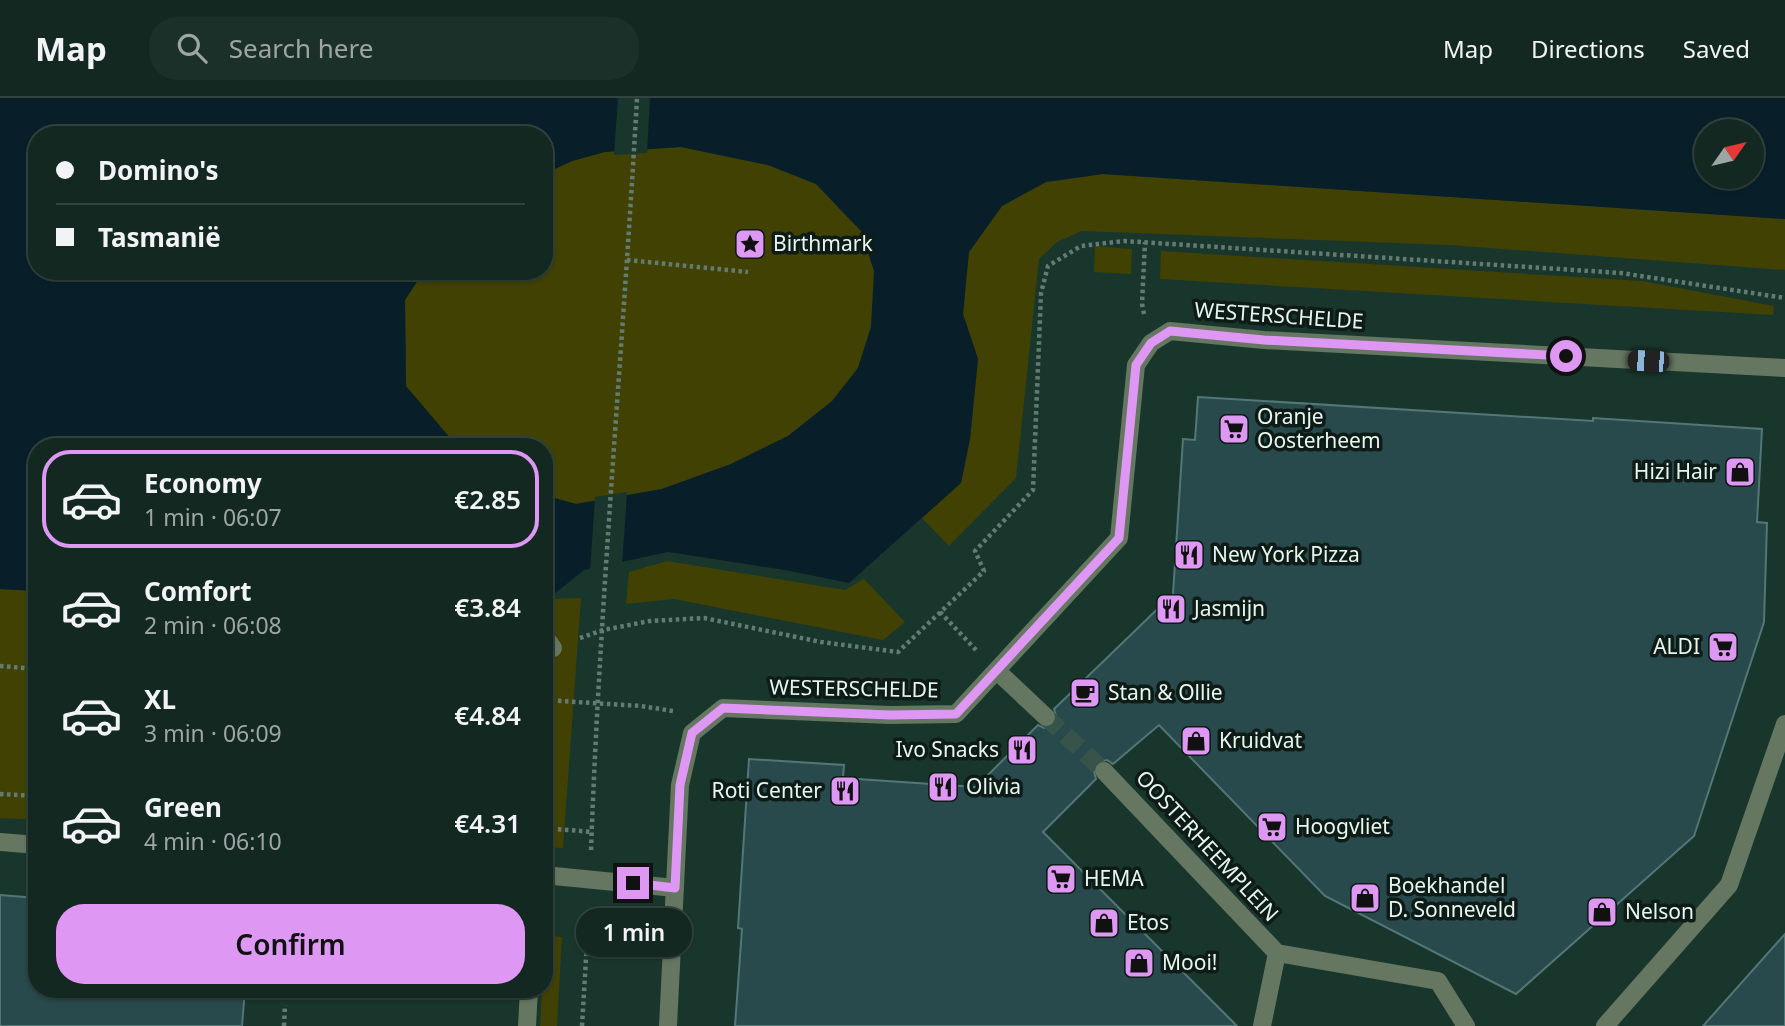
<!DOCTYPE html>
<html lang="en">
<head>
<meta charset="utf-8">
<style>
  body { margin:0; font-family:"Noto Sans",sans-serif; background:#1c302a; color:#f1f3f6; height:100vh; display:flex; flex-direction:column; font-size:26px; white-space:nowrap }
  * { box-sizing:border-box; margin:0 }
  p { font-size:23px; color:#9da6a5 }
  .icon { flex:none; width:38px; height:38px; fill:none; stroke:currentColor; stroke-width:2; stroke-linecap:round; stroke-linejoin:round }
  .map { position:relative; flex:1; overflow:hidden }
  .side { position:absolute; left:28px; top:340px; width:525px; height:560px; display:flex; flex-direction:column; background:#132821; border-radius:28px; box-shadow:0 2px 5px #0004,0 0 0 2px #32443f }
  .side>* { flex:none }
  .guide { position:absolute; left:28px; top:28px; width:525px; height:154px; border-radius:28px; box-shadow:0 2px 5px #0004,0 0 0 2px #32443f; display:grid; align-content:center; height:154px; padding:0 28px; background:#132821 }
  .needle { width:46px; rotate:56deg }
  .tools { position:absolute; left:1694px; top:21px; display:grid; gap:14px }
  .tools a { display:grid; place-items:center; width:70px; height:70px; border-radius:50%; background:#132821; box-shadow:0 2px 5px #0004,0 0 0 2px #32443f; font-size:35px }
  .end { position:absolute; width:32px; height:32px; margin:-16px; border:9px solid #de98f3; background:#111; box-shadow:0 0 0 4px #111 }
  .from { border-radius:50% }
  .bubble { position:absolute; height:49px; border-radius:24px; background:#132821; box-shadow:0 2px 5px #0004,0 0 0 2px #32443f; font-size:23px; font-weight:600; line-height:49px; text-align:center }
  .car { position:absolute; width:21px; height:42px; margin:-21px -10px; border-radius:9px; box-shadow:0 0 5px 2px #0007; background:linear-gradient(#222 24%,#8ab4d8 0 40%,#222 0 76%,#8ab4d8 0 86%,#222 0) }
  .guide b { display:flex; align-items:center; gap:24px; height:66px; font-size:26px }
  .guide b+b { border-top:2px solid #32443f }
  .guide i { width:18px; height:18px; background:#f1f3f6 }
  ul { padding:12px 0 0; list-style:none }
  li { display:flex; align-items:center; gap:21px; height:98px; margin:0 14px 10px; padding:0 14px; border:4px solid transparent; border-radius:28px }
  li div { flex:1 }
  li b { display:block; font-size:26px }
  li em { font-style:normal; font-weight:600 }
  li.on { border-color:#de98f3 }
  li>.icon { width:63px; height:63px; stroke-width:1.5 }
  .button { display:flex; gap:14px; margin-top:auto; padding:14px 28px }
  .button a { flex:1; height:80px; border-radius:28px; background:#de98f3; color:#111; font-size:28px; font-weight:600; line-height:80px; text-align:center }
  header { display:flex; align-items:center; gap:42px; box-sizing:border-box; height:98px; padding:0 35px; background:#132821; border-bottom:2px solid #32443f }
  header strong { font-size:33px }
  nav { display:flex; gap:38px; margin-inline-start:auto; font-size:24px }
  .search { width:490px; height:63px; background:#1c302a; display:flex; align-items:center; gap:18px; box-sizing:border-box; padding:0 24px; border-radius:28px; color:#9da6a5; font-size:26px }
  .map>svg:first-child { display:block }
</style>
</head>
<body>
<header>
<strong>Map</strong>
<div class="search"><svg class="icon" aria-label="search" viewBox="0 0 24 24"><circle cx="10" cy="10" r="6"/><path d="M15 15l6 6"/></svg>Search here</div>
<nav><a>Map</a><a>Directions</a><a>Saved</a></nav>
</header>
<div class="map">
<svg width="1785" height="928" viewBox="0 0 1785 928">
  <rect width="100%" height="100%" fill="#19362c"/>
  <g fill="#414104">
    <path d="M681 49 768 67 816 86 861 133 875 173 871 229 858 270 833 303 788 338 731 366 662 391 575 406 544 397V348H457L451 345 406 288 405 202 424 173H544V76L572 63 605 54Z"/>
    <path d="M1103 76 1785 121V172L1449 147 1082 133 1057 144 1039 161 1016 380 949 448 922 420 961 385 970 341 978 261 963 216 969 154 1002 108 1046 84Z"/>
    <path d="M1095 148 1132 151 1131 176 1094 174Z"/>
    <path d="M1161 153 1642 183 1774 208 1773 217 1160 181Z"/>
    <path d="M667 463 845 492 864 481 905 524 883 542 674 501 626 506 629 474Z"/>
    <path d="M0 491 37 493V722L0 720Z"/>
    <path d="M581 500 563 750 544 749V501Z"/>
    <path d="M545 837 562 839 557 928H540L542 891H544Z"/>
  </g>
  <path fill="#081f29" fill-rule="evenodd" d="M0 0H1785V121L1103 76 1046 84 1002 108 969 154 963 216 978 261 970 341 961 385 849 485 785 472 668 454 584 472 548 501H544V397L576 406 662 391 731 366 788 338 832 303 858 270 871 229 874 173 861 133 816 86 768 67 681 49 605 54 572 63 544 76V37H37V173H424L405 202 406 288 457 348H37V493L0 491ZM1706 33H1752V79H1706Z"/>
  <g fill="#19362c">
    <path d="M618 0H650L647 55 614 57Z"/>
    <path d="M627 394 622 468 590 475 595 399Z"/>
  </g>
  <g fill="#284a4c" stroke="#537677" stroke-width="2">
    <path d="M1198 299 1593 323V320L1762 331 1757 424 1767 425 1764 524 1694 738 1516 896 1325 798 1159 627 1113 666 1107 662 1097 664 1093 670 1096 681 1043 734 1237 928H735L742 831 738 830 749 661 844 667 843 680 976 689 1038 627 1044 630 1054 627 1057 621 1054 611 1173 496 1183 341 1195 342Z"/>
    <path d="M0 797 37 800V891H245L242 928H0Z"/>
    <path d="M1785 836V928H1703Z"/>
  </g>
  <g fill="none" stroke-linecap="round" stroke-linejoin="round">
    <path stroke="#385349" stroke-width="18" stroke-dasharray="18 9" stroke-linecap="butt" d="M1046 619 1104 673"/>
    <g stroke="#637c73" stroke-width="4.5" stroke-dasharray="3.5 3.5" stroke-linecap="butt">
      <path d="M627 162 748 174"/>
      <path d="M1144 216 1142 206 1145 144"/>
      <path d="M940 514 976 552"/>
      <path d="M580 540 603 532 650 523 704 520 821 544 898 554 984 473 975 453 1033 392 1041 195 1048 168 1081 148 1124 143 1621 175 1785 200"/>
      <path d="M0 568 37 571"/>
      <path d="M544 602 641 608 673 613"/>
      <path d="M0 696 37 698"/>
      <path d="M544 730 593 734"/>
      <path d="M591 752C600 501 623 251 637 0"/>
      <path d="M284 928 285 907"/>
      <path d="M582 928 589 810"/>
    </g>
    <path stroke="#657661" stroke-width="18" d="M544 537 553 550"/>
    <g stroke="#657661" stroke-width="18">
      <path d="M997 573 1046 619"/>
      <path d="M1104 673 1277 855 1438 883 1466 928"/>
      <path d="M1262 928 1277 855"/>
    </g>
    <g stroke="#657661" stroke-width="18">
      <path d="M0 744 37 747"/>
      <path d="M544 777 675 790"/>
      <path d="M527 928 529 891"/>
      <path d="M668 928 680 687 692 635 723 610 890 617 956 616 1119 440 1136 267 1151 245 1170 233 1264 242 1785 270"/>
      <path d="M1605 928 1729 787 1785 626"/>
    </g>
  </g>
  <g fill="none" stroke-linecap="round" stroke-linejoin="round">
    <path stroke="#de98f3" stroke-width="9" d="M633 785 675 790 680 687 692 635 723 610 890 617 956 616 1119 440 1136 267 1151 245 1170 233 1264 242 1566 258"/>
  </g>
  <defs>
    <g id="sight-square" transform="scale(1.575)"><rect x="-9" y="-9" width="18" height="18" rx="4" fill="#de98f3" stroke="#0e1b16"/><path d="M0-6L1.8-2.2L6-1.7L2.9 1.2L3.7 5.4L0 3.3L-3.7 5.4L-2.9 1.2L-6-1.7L-1.8-2.2Z" fill="#111"/></g>
    <g id="supermarket-square" transform="scale(1.575)"><rect x="-9" y="-9" width="18" height="18" rx="4" fill="#de98f3" stroke="#0e1b16"/><path d="M-6-5.5h2.5l.6 2H6L4.5 2H-2.5L-4.4-4H-6ZM-1.5 3.2a1.3 1.3 0 1 0 .1 0ZM3 3.2a1.3 1.3 0 1 0 .1 0Z" fill="#111"/></g>
    <g id="shop-square" transform="scale(1.575)"><rect x="-9" y="-9" width="18" height="18" rx="4" fill="#de98f3" stroke="#0e1b16"/><path d="M-5-2.5h2.3a2.7 3.5 0 0 1 5.4 0H5L5.5 6h-11ZM-1.5-2.5h3a1.5 2.3 0 0 0-3 0Z" fill="#111"/></g>
    <g id="restaurant-square" transform="scale(1.575)"><rect x="-9" y="-9" width="18" height="18" rx="4" fill="#de98f3" stroke="#0e1b16"/><path d="M-5-6h1v4h1v-4h1v4h1v-4h1v5L-1.5 .5V6h-2V.5L-5-1ZM5-6V6H3V1.5H1.5Q1.5-4 5-6Z" fill="#111"/></g>
    <g id="cafe-square" transform="scale(1.575)"><rect x="-9" y="-9" width="18" height="18" rx="4" fill="#de98f3" stroke="#0e1b16"/><path d="M-5.5-4.5H6V0H3Q3 3.5 0 3.5H-2.5Q-5.5 3.5-5.5 0ZM3-3.2v2h1.7v-2ZM-6 4.5H4V6H-6Z" fill="#111"/></g>
  </defs>
  <g fill-rule="evenodd">
    <use href="#sight-square" x="750" y="146"/>
    <use href="#supermarket-square" x="1234" y="331"/>
    <use href="#shop-square" x="1740" y="374"/>
    <use href="#restaurant-square" x="1189" y="457"/>
    <use href="#restaurant-square" x="1171" y="511"/>
    <use href="#supermarket-square" x="1723" y="549"/>
    <use href="#cafe-square" x="1085" y="595"/>
    <use href="#shop-square" x="1196" y="643"/>
    <use href="#restaurant-square" x="1022" y="652"/>
    <use href="#restaurant-square" x="943" y="689"/>
    <use href="#restaurant-square" x="845" y="693"/>
    <use href="#supermarket-square" x="1272" y="729"/>
    <use href="#supermarket-square" x="1061" y="781"/>
    <use href="#shop-square" x="1365" y="800"/>
    <use href="#shop-square" x="1602" y="814"/>
    <use href="#shop-square" x="1104" y="825"/>
    <use href="#shop-square" x="1139" y="865"/>
  </g>
  <g text-anchor="middle" stroke-width="7" stroke-linejoin="round" paint-order="stroke">
    <g font-size="21" fill="#e6f7f0" stroke="#0e1b16" text-anchor="start">
      <text x="773" y="153">Birthmark</text>
      <text x="1257" y="326">Oranje<tspan x="1257" dy="24">Oosterheem</tspan></text>
      <text x="1717" y="381" text-anchor="end">Hizi Hair</text>
      <text x="1212" y="464">New York Pizza</text>
      <text x="1194" y="518">Jasmijn</text>
      <text x="1700" y="556" text-anchor="end">ALDI</text>
      <text x="1108" y="602">Stan &amp; Ollie</text>
      <text x="1219" y="650">Kruidvat</text>
      <text x="999" y="659" text-anchor="end">Ivo Snacks</text>
      <text x="966" y="696">Olivia</text>
      <text x="822" y="700" text-anchor="end">Roti Center</text>
      <text x="1295" y="736">Hoogvliet</text>
      <text x="1084" y="788">HEMA</text>
      <text x="1388" y="795">Boekhandel<tspan x="1388" dy="24">D. Sonneveld</tspan></text>
      <text x="1625" y="821">Nelson</text>
      <text x="1127" y="832">Etos</text>
      <text x="1162" y="872">Mooi!</text>
    </g>
    <g font-size="21" fill="#e6f7f0" stroke="#0e1b16">
      <text transform="translate(1279 218) rotate(4)" y="7">WESTERSCHELDE</text>
      <text transform="translate(854 591) rotate(1)" y="7">WESTERSCHELDE</text>
      <text transform="translate(1207 748) rotate(47)" y="7">OOSTERHEEMPLEIN</text>
    </g>
  </g>
</svg>
<div class="tools">
<a><svg class="needle" viewBox="-14 -14 28 28"><path d="M0-13l5 13h-10z" fill="#e53935"/><path d="M0 13l5-13h-10z" fill="#9da6a5"/></svg></a>
</div>
<i class="end from" style="left:1566px;top:258px"></i>
<i class="end" style="left:633px;top:785px"></i>
<div class="bubble" style="left:576px;top:810px;width:116px">1 min</div>
<i class="car" style="left:1648px;top:263px;rotate:273deg"></i>
<div class="guide">
<b><i class="from"></i>Domino's</b>
<b><i></i>Tasmanië</b>
</div>
<section class="side">
<ul>
<li class="on"><svg class="icon" aria-label="car" viewBox="0 0 24 24"><path d="M5 17H2v-5l4-1 3-4h7l3 4 3 1v5h-3M9 17h6M6 11h13"/><circle cx="7" cy="17" r="2"/><circle cx="17" cy="17" r="2"/></svg><div><b>Economy</b><p>1 min · 06:07</p></div><em>€2.85</em></li>
<li><svg class="icon" aria-label="car" viewBox="0 0 24 24"><path d="M5 17H2v-5l4-1 3-4h7l3 4 3 1v5h-3M9 17h6M6 11h13"/><circle cx="7" cy="17" r="2"/><circle cx="17" cy="17" r="2"/></svg><div><b>Comfort</b><p>2 min · 06:08</p></div><em>€3.84</em></li>
<li><svg class="icon" aria-label="car" viewBox="0 0 24 24"><path d="M5 17H2v-5l4-1 3-4h7l3 4 3 1v5h-3M9 17h6M6 11h13"/><circle cx="7" cy="17" r="2"/><circle cx="17" cy="17" r="2"/></svg><div><b>XL</b><p>3 min · 06:09</p></div><em>€4.84</em></li>
<li><svg class="icon" aria-label="car" viewBox="0 0 24 24"><path d="M5 17H2v-5l4-1 3-4h7l3 4 3 1v5h-3M9 17h6M6 11h13"/><circle cx="7" cy="17" r="2"/><circle cx="17" cy="17" r="2"/></svg><div><b>Green</b><p>4 min · 06:10</p></div><em>€4.31</em></li>
</ul>
<div class="button"><a>Confirm</a></div>
</section>
</div>
</body>
</html>
